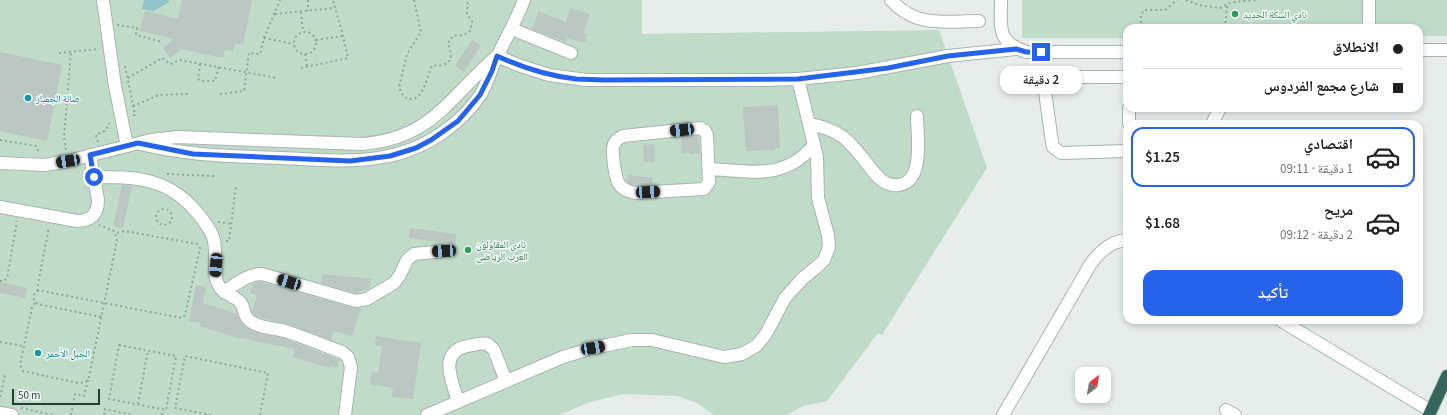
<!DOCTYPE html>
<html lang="ar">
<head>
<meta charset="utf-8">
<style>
  body { margin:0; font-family:"Source Sans 3","Noto Naskh Arabic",sans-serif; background:#f2f2f2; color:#202124; direction:rtl; height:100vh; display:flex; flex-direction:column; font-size:15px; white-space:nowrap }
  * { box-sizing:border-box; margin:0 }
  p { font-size:13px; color:#757577 }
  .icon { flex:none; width:22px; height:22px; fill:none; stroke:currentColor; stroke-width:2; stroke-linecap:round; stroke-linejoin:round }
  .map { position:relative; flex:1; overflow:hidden; direction:ltr }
  .panel { position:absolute; left:1123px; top:120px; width:300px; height:204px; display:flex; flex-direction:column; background:#fff; border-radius:12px; box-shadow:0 2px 6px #0003; direction:rtl }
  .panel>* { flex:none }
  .hud { position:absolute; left:1123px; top:24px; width:300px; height:88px; border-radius:12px; box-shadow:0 2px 6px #0003; direction:rtl; display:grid; align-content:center; height:88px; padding:0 20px; background:#fff }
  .needle { width:26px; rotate:31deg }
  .controls { position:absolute; left:1075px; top:367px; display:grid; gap:8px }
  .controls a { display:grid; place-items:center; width:36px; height:36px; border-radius:8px; background:#fff; box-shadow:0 2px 6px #0003; font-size:20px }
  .scale { position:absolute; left:12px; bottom:10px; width:88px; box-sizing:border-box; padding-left:4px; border:2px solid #263c36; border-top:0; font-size:11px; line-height:14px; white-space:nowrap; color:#263c36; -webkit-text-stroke:3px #f5f9f7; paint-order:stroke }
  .end { position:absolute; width:18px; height:18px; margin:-9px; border:5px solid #2563eb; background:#fff; box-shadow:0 0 0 2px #fff }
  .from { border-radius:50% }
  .bubble { position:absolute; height:28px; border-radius:12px; background:#fff; box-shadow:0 2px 6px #0003; font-size:13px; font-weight:600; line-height:28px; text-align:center; direction:rtl }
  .car { position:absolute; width:12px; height:24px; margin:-12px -6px; border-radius:5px; box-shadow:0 0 3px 1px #0007; background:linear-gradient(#222 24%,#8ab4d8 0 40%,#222 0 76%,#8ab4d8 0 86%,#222 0) }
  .hud b { display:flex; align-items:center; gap:14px; height:38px; font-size:15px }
  .hud b+b { border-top:1px solid #e0e0e0 }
  .hud i { width:10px; height:10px; background:#202124 }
  ul { padding:7px 0 0; list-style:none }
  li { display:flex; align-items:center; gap:12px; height:60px; margin:0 8px 6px; padding:0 12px; border:2px solid transparent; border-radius:12px }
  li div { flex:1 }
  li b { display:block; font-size:15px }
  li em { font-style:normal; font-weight:600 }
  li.current { border-color:#2563eb }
  li>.icon { width:36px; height:36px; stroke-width:1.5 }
  .primary-button { display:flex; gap:8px; margin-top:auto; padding:8px 20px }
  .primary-button a { flex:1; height:46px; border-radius:12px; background:#2563eb; color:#fff; font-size:16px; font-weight:600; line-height:46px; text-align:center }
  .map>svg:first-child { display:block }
</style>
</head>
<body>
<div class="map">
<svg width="1447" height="415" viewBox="0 0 1447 415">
  <rect width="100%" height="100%" fill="#e5ece9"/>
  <g fill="#c0dbc7">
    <path d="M0 0H642V34L939 30 987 168 882 335 878 333 827 401 803 406 787 415H714L697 403 678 396 623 394 590 402 559 415H0Z"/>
    <path d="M1022 0H1447V36H1419V28H1127V38H1022Z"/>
  </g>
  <path fill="#93c3cb" d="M144 0H169L168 3 153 11 142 9Z"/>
  <g fill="#bac7c2">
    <path d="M182 0H252L243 45 235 43 233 51 225 50 223 58 181 49 170 58 163 48 174 39 140 31 145 11 178 19Z"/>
    <path d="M570 8 590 14 583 33 587 34 585 43 567 38 566 42 532 29 539 11 566 22Z"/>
    <path d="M472 40 481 45 464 72 455 66Z"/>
    <path d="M0 52 62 65 47 141 0 131Z"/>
    <path d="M778 105 780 148H775V150L746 151 743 107Z"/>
    <path d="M698 136 700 153 689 154V152L682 153 681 137Z"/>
    <path d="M654 144 655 162H644L643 145Z"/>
    <path d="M628 175 653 178 652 185 631 184 627 182Z"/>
    <path d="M122 185 132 186 123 228 113 226Z"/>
    <path d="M410 228 456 234 455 244 409 238Z"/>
    <path d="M322 274 371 279 370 288 356 293 321 283Z"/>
    <path d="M0 282 27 288 25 298 0 293Z"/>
    <path d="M261 282 354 308H361L352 336 334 331 331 340 287 324 257 317 252 312 257 295 250 293 253 283Z"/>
    <path d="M196 285 206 287 203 303 237 314 243 325 255 332 283 338 338 359 339 360 337 368 329 366V368L293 357 295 349 234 337 200 326 201 323 189 321Z"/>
    <path d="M376 336 421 343 413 399 392 397 393 388 370 384 372 372 378 373 382 346 375 345Z"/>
  </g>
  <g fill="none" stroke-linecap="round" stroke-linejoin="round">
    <g stroke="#a8b4b0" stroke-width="14">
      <g id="minor">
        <path d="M103 0 115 86 127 146"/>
        <path d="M891 0C916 28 944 21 979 21"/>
        <path d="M1001 0C1001 28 996 41 1026 52H1127"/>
        <path d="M1369 0V28"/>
        <path d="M512 29 571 53"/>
        <path d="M1419 50H1447"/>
        <path d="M497 56 518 65 549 75 586 80H764L798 79 857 73 948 56 1016 49"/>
        <path d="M1127 77H1057L1048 82 1045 92 1052 142 1053 147 1061 153 1127 151"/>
        <path d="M1129 108V124"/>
        <path d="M809 124C821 126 832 129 843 137 857 148 866 164 878 177 884 183 891 186 899 185 925 181 917 135 917 116"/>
        <path d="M1212 124 1220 108"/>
        <path d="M700 128 705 131 707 135 709 182 704 189 636 193C629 192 623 190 619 184 615 178 611 151 614 144 616 140 619 138 623 136Z"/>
        <path d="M141 144C188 156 235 156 282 158 344 161 399 168 450 127 462 118 473 106 481 94 489 81 491 67 498 55 507 36 517 19 524 0"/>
        <path d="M0 163 45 165 68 161 151 140 177 137 362 144C433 138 448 98 497 56"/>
        <path d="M709 169C750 171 784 181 814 145"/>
        <path d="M94 177C135 177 165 177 194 209 201 217 209 226 213 237 218 252 212 273 218 284 222 295 234 294 241 303 245 309 243 316 250 321 259 328 274 328 285 331 304 337 323 345 342 352L348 357 351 367 345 415"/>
        <path d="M0 207 77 221C91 221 98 214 98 200L90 155"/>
        <path d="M224 292C236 284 247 274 262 274L356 301 367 299 394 283 400 275 407 260 414 254 444 251"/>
        <path d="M1280 320 1431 411"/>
        <path d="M458 402C453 382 437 353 467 346 474 345 481 342 488 344L494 350 506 381"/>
        <path d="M1226 410 1235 415"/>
        <path d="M0 413 12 415"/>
        <path d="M427 415 563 357 593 348 632 340H652L724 357 742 354 756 346 766 334 785 298 803 278 819 265 824 260 829 247 828 235 818 198 817 157 798 79"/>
        <path d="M1003 415 1090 265C1099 252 1110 241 1127 240"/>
      </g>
    </g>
    <g stroke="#c2c8c7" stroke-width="14">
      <path id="highway" d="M1429 415 1447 376"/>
    </g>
    <g stroke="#88aca1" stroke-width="2" stroke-dasharray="2 3" stroke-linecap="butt">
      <path d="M308 0V11"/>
      <path d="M414 0 421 32 407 54 399 87 403 96C422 109 426 78 432 66 435 65 438 66 442 65 454 63 451 51 448 43 455 32 453 37 464 35L470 31 472 22 467 14 468 0"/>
      <path d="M1186 0 1199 5 1220 8 1232 2 1257 0"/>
      <path d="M301 12 303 32"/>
      <path d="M275 14 335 8"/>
      <path d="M117 25 137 28 136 35 162 42"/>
      <path d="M1141 28V15L1144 10H1165L1177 0"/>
      <path d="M1225 28 1227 6"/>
      <circle cx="305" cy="43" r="11"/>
      <path d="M264 38 294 44"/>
      <path d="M316 40 343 36"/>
      <path d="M59 53 99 49"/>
      <path d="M305 54 307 67"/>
      <path d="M200 64 198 79 201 81H215L219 66"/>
      <path d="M125 66 135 115 131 116"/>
      <path d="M301 68 348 58 343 36 333 0"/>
      <path d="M128 78 162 58 170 64 180 60 277 78"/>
      <path d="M220 94 244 91 249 53 260 54 264 38 280 0"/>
      <path d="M133 106 159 95 188 94"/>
      <path d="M0 140 36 146 39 153"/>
      <path d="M98 142 96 135 106 130 109 123"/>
      <path d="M66 150 64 137 71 52"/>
      <path d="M167 174 214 176"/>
      <circle cx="164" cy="217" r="8"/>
      <path d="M218 222 231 224"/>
      <path d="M226 241H229L236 186"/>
      <path d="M0 281H4L7 278 17 221"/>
      <path d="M38 291V284L49 227"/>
      <path d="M35 303 32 307 20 365 23 371 78 383 86 382 89 377 117 240 114 231 99 225"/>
      <path d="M101 317 38 304 34 301V295L37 291H42L182 318 185 315 200 248 197 244 131 232 124 231 116 233"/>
      <path d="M0 342 23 346"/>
      <path d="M119 345 176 356 166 410 109 399Z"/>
      <path d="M0 397 5 375"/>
      <path d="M138 404 148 350"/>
      <path d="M21 408 53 415"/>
      <path d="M71 415 75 394 84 396 88 380"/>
      <path d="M104 415 105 409 132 415"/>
      <path d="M162 415 163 409"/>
      <path d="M211 415 175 408 185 356 268 373 260 415"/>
    </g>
    <use href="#minor" stroke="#fff" stroke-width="12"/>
    <use href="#highway" stroke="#35655b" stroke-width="12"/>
  </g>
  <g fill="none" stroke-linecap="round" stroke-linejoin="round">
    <path stroke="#2563eb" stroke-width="5" d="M94 177 90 155 138 143 193 154 350 161 390 156 416 148 431 140 458 121 480 95 492 71 497 56C523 68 548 76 576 79L604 80 798 79 888 68 948 56 1016 49 1026 52H1041"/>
  </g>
  <g fill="#2e9e5b" stroke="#f5f9f7" stroke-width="1.5">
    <circle cx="1235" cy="14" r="4"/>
    <circle cx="468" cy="250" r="4"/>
  </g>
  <g fill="#0f9aa8" stroke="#f5f9f7" stroke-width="1.5">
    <circle cx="28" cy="98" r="4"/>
    <circle cx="38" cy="353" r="4"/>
  </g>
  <g text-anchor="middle" stroke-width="3" stroke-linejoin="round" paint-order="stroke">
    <g font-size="10" fill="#27864d" stroke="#f5f9f7" text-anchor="start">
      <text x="1243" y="18">نادي السكة الحديد</text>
      <text x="476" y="248">نادى المقاولون<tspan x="476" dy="12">العرب الرياضى</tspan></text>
    </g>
    <g font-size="10" fill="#0d838f" stroke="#f5f9f7" text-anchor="start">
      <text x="36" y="102">صالة الجمباز</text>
      <text x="46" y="357">الجبل الأحمر</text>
    </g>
  </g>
</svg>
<div class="controls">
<a><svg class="needle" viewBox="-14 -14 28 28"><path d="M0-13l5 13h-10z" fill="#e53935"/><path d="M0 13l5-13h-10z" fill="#757577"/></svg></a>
</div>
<div class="scale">50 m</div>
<i class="end from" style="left:94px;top:177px"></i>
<i class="end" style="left:1041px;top:52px"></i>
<div class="bubble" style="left:1000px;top:66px;width:82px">2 دقيقة</div>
<i class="car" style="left:682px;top:130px;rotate:264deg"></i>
<i class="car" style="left:68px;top:161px;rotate:261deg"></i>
<i class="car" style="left:648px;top:192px;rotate:87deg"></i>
<i class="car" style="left:444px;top:251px;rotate:267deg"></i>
<i class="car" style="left:216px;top:265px;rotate:185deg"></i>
<i class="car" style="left:289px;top:282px;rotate:287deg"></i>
<i class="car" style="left:593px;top:348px;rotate:80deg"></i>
<div class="hud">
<b><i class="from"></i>الانطلاق</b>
<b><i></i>شارع مجمع الفردوس</b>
</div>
<section class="panel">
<ul>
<li class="current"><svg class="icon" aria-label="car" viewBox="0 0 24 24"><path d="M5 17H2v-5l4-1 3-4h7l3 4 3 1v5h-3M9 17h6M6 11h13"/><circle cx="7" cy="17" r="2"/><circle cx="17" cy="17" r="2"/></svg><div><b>اقتصادي</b><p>1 دقيقة · 09:11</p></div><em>$1.25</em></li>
<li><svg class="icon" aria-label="car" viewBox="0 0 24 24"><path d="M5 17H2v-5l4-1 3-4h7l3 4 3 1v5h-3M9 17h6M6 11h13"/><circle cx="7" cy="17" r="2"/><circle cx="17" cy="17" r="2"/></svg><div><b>مريح</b><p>2 دقيقة · 09:12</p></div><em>$1.68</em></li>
</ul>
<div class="primary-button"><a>تأكيد</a></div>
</section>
</div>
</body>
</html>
